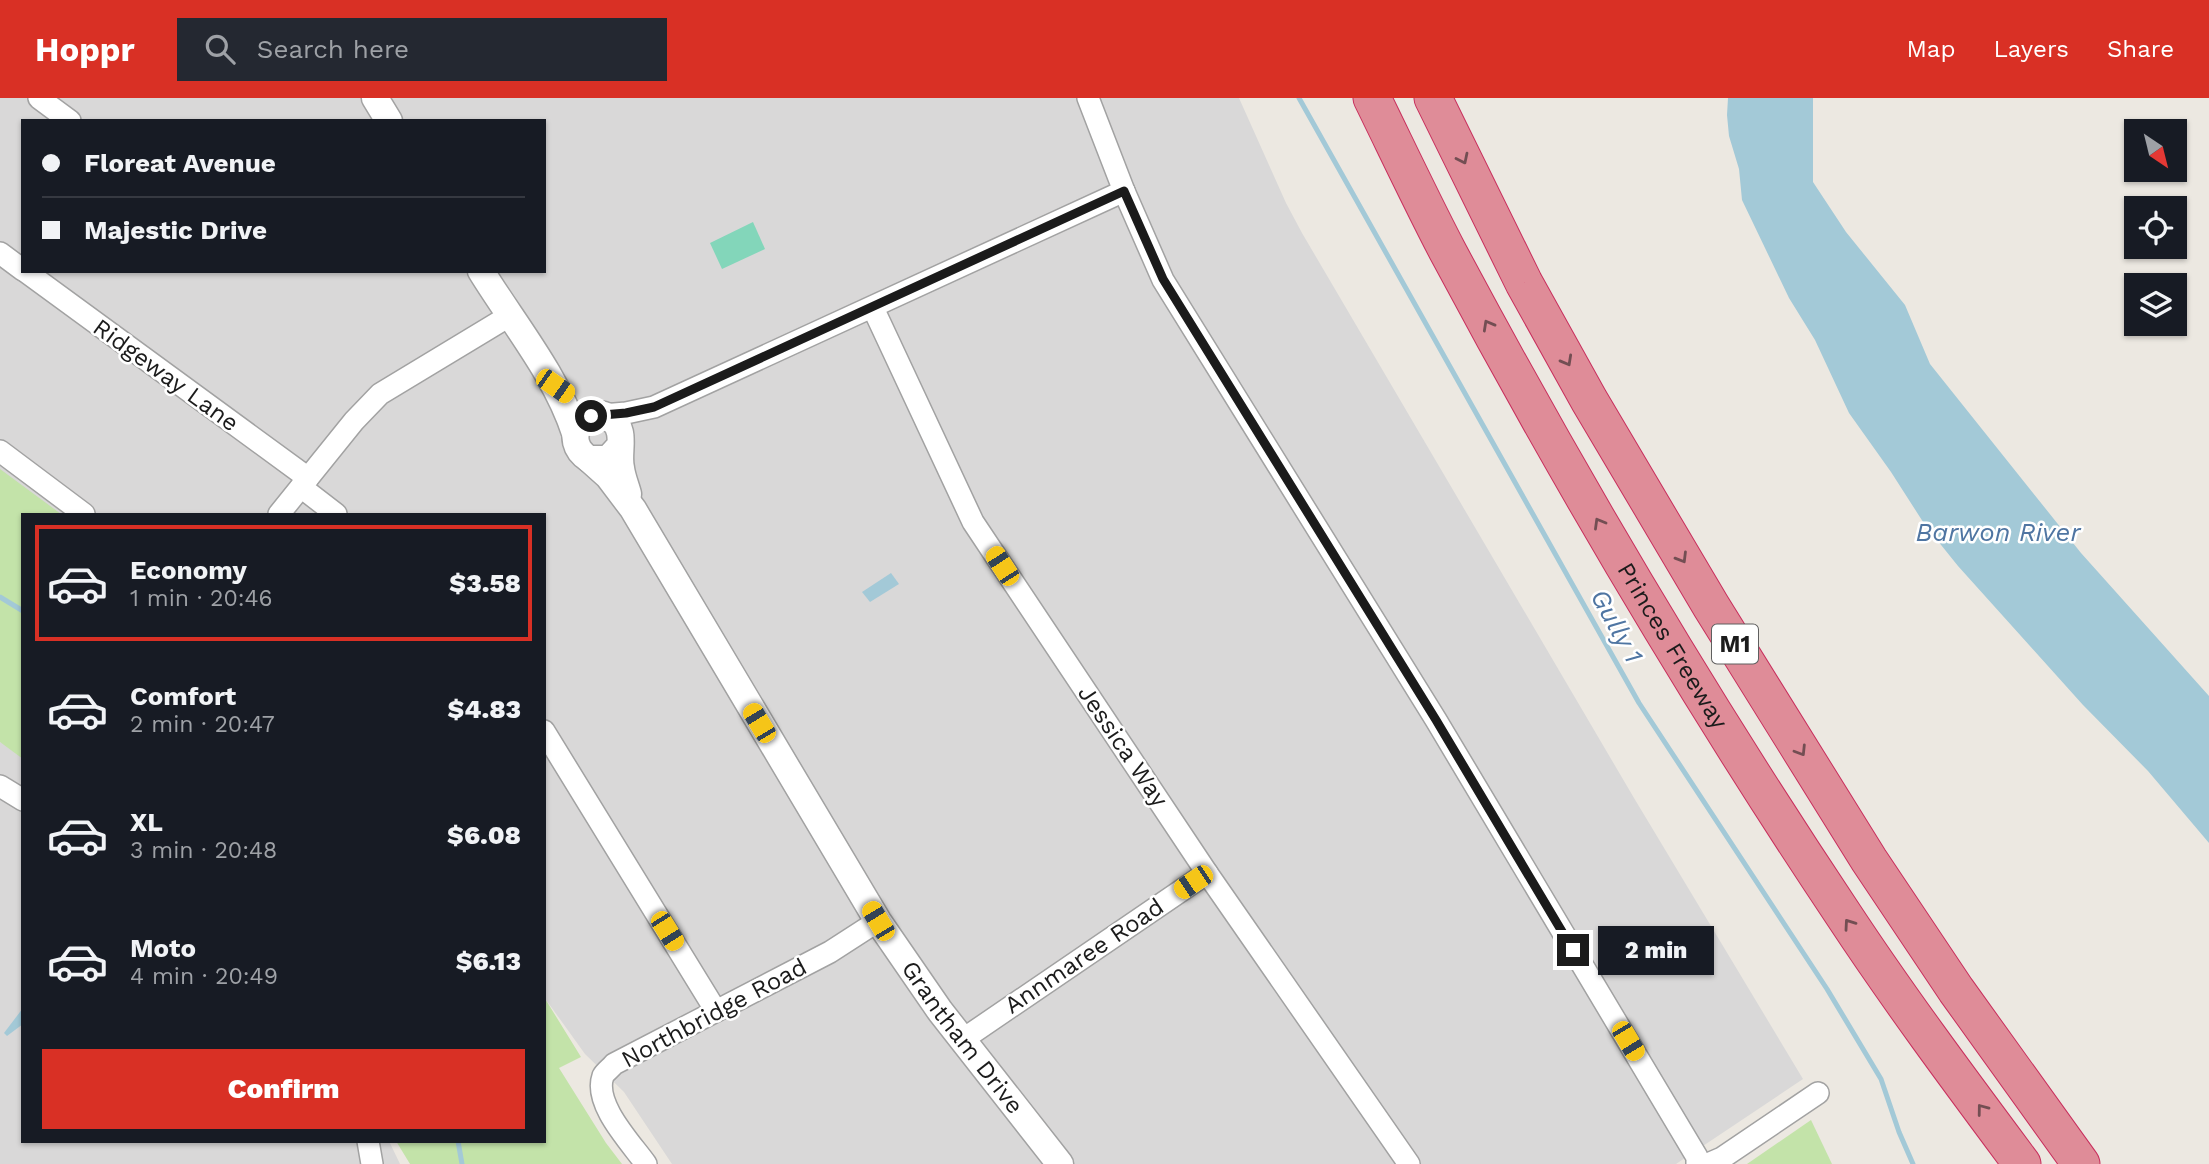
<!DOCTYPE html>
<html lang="en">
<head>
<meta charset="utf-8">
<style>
  body { margin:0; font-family:"Work Sans",sans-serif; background:#242831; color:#f1f3f6; height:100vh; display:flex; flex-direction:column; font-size:26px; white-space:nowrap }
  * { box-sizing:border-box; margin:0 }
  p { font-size:23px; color:#9ea1a6 }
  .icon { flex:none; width:38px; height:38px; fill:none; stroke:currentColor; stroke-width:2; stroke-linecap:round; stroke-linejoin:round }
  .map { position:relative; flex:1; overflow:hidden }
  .side { position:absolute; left:21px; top:415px; width:525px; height:630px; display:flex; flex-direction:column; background:#171b24; border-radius:0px; box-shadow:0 2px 5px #0004 }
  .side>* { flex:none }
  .guide { position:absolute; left:21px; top:21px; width:525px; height:154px; border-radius:0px; box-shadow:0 2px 5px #0004; display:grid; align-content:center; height:154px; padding:0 21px; background:#171b24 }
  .needle { width:46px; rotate:145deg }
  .buttons { position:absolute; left:2124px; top:21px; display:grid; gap:14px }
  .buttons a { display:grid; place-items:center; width:63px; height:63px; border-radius:0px; background:#171b24; box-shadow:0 2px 5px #0004; font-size:35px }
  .end { position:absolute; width:32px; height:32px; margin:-16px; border:9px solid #1b1b1b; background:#fff; box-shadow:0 0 0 4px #fff }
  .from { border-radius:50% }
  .bubble { position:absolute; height:49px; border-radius:0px; background:#171b24; box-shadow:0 2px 5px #0004; font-size:23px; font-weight:800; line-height:49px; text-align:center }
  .car { position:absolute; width:21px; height:42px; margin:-21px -10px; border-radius:9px; box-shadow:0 0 5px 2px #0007; background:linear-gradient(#f5c518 24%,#345 0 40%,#f5c518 0 76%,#345 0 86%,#f5c518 0) }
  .guide b { display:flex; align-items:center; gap:24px; height:66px; font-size:26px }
  .guide b+b { border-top:2px solid #363941 }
  .guide i { width:18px; height:18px; background:#f1f3f6 }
  ul { padding:12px 0 0; list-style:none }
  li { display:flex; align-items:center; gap:21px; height:116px; margin:0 14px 10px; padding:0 7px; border:4px solid transparent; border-radius:0px }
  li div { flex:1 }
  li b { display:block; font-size:26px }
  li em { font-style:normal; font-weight:800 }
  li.current { border-color:#d93025 }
  li>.icon { width:63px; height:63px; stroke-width:1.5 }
  .cta { display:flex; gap:14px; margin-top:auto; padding:14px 21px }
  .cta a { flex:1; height:80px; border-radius:0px; background:#d93025; color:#fff; font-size:28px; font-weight:800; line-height:80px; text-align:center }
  header { display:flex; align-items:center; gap:42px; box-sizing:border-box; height:98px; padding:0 35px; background:#d93025; color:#fff }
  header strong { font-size:33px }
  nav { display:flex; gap:38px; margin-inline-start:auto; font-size:24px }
  .search { width:490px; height:63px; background:#242831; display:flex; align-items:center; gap:18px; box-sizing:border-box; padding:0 24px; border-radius:0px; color:#9ea1a6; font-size:26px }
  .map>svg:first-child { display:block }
</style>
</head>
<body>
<header>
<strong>Hoppr</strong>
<div class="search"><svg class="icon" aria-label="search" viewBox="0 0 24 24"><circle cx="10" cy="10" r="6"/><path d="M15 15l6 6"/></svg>Search here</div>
<nav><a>Map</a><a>Layers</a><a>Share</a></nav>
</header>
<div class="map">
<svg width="2209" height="1066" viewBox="0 0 2209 1066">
  <rect width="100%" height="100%" fill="#ece8e1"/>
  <g fill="#d9d8d8" fill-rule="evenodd">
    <path d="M0 0H1239L1286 105 1302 135 1634 700 1803 981 1676 1066H672L624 994 585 956 544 899V416H53L0 379ZM23 23H544V173H23Z"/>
    <path d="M0 644 23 656V1043H389L400 1066H0Z"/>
  </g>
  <g fill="#c3e3a9">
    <path d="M0 371 61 416H23V661L0 644Z"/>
    <path d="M544 899 581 959 559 970 606 1045 622 1066H410L396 1043H544Z"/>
    <path d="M1811 1022 1832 1066H1747Z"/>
  </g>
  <path fill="#83d6ba" d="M753 124 765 151 722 171 710 145Z"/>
  <g fill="#a3c9d7">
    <path d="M1728 0H1813V84L1846 134 1905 207 1930 266 2081 455 2209 598V745L2148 673 2083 607 1958 468 1925 427 1891 374 1849 315 1815 242 1789 200 1742 102 1739 71 1729 38 1727 17Z"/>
    <path d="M891 475 899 486 870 504 862 494Z"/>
    <path d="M23 910V926L7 938 4 935Z"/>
  </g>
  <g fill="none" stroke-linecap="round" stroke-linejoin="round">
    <g stroke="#a3c9d7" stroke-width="5">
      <path d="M1299 0 1639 605 1827 891 1881 981 1899 1034 1913 1066"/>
      <path d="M0 499 23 513"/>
      <path d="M458 1043 462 1066"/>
    </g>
    <g stroke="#a2a2a2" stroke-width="24">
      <g id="minor">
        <path d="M39 0 70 23"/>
        <path d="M1088 0 1124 93 1163 182 1436 622 1697 1059V1066"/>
        <path d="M0 155 23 172"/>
        <path d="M25 173 308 380"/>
        <path d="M873 210 973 424 1207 775 1409 1066"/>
        <path d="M603 317 626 315 654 309 1124 93"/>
        <path d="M0 353 84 416"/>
        <path d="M301 389 336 416"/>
        <path d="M279 416 354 323 380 296 509 218"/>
        <path d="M544 633 716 913"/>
        <path d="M0 688 23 702"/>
        <path d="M962 942 1207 775"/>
        <path d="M368 1043 372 1066"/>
        <path d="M646 1066C631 1045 593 1006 603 978 605 974 611 970 614 966L830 854 878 823"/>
        <path d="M1708 1066 1722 1060 1818 995"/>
      </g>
    </g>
    <g stroke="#a2a2a2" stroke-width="29">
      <g id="tertiary">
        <path d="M375 0 389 23"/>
        <path d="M481 173C513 225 557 278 575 335"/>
        <path d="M619 349 608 361H589C559 342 585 304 610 320 628 332 617 353 621 370 622 379 626 388 628 396"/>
        <path id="s1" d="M589 361 608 378 633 411 878 823 940 913 1060 1066"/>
      </g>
    </g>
    <g stroke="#c82f5d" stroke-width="39">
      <g id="motorway">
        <path id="s2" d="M1372 0C1397 51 1421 102 1447 152 1568 379 1700 602 1843 816 1899 901 1961 984 2022 1066"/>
        <path d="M1433 0 1524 185 1589 302 1711 508 1869 762 1956 892 2081 1066"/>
      </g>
    </g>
    <use href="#minor" stroke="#fff" stroke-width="21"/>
    <use href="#tertiary" stroke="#fff" stroke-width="26"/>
    <use href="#motorway" stroke="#df8c98" stroke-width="37"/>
  </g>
  <defs><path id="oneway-chevron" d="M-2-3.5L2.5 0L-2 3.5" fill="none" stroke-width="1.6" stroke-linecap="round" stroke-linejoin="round" transform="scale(1.75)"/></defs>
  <g stroke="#734e53">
    <use href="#oneway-chevron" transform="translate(1463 61) rotate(64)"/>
    <use href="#oneway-chevron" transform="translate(1488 227) rotate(-119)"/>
    <use href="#oneway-chevron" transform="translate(1567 263) rotate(61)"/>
    <use href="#oneway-chevron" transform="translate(1599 425) rotate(-120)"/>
    <use href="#oneway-chevron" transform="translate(1682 460) rotate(59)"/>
    <use href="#oneway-chevron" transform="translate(1801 653) rotate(58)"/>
    <use href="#oneway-chevron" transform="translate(1849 826) rotate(-125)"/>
    <use href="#oneway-chevron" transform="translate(1982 1011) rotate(-127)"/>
  </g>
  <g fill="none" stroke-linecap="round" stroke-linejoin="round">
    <path stroke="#1b1b1b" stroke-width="9" d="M591 318 626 315 654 309 1124 93 1163 181 1436 622 1573 852"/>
  </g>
  <g text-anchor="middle" stroke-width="5" stroke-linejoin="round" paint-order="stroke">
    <rect fill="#fff" stroke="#5f5f5f" stroke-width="2" x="1712" y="526.5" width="46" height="39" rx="5"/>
    <g font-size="23" font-weight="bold" fill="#1b1b1b">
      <text x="1735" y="554">M1</text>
    </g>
    <g font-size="24" fill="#1b1b1b" stroke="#fff">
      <text transform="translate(166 277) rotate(36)" y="8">Ridgeway Lane</text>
      <text dy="8" stroke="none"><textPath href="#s2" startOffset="625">Princes Freeway</textPath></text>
      <text transform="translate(1123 648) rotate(56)" y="8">Jessica Way</text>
      <text transform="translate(1084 858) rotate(-34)" y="8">Annmaree Road</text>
      <text transform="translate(714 915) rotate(-28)" y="8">Northbridge Road</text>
      <text dy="8" stroke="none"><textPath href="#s1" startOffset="690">Grantham Drive</textPath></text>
    </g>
    <g font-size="26" font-style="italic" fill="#4f75a2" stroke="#fff">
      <text x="1998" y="443">Barwon River</text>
      <text transform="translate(1617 528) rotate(61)" y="9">Gully 1</text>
    </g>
  </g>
</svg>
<div class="buttons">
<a><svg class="needle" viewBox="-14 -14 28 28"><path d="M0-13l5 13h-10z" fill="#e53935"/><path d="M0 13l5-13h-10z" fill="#9ea1a6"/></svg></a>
<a><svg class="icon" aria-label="locate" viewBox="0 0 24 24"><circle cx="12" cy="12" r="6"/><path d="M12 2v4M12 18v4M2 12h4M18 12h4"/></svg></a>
<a><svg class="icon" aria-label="layers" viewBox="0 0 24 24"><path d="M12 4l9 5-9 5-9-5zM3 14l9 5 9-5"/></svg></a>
</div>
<i class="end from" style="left:591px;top:318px"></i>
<i class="end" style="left:1573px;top:852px"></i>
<div class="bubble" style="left:1598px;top:828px;width:116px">2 min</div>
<i class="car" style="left:555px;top:288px;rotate:125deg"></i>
<i class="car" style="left:1002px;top:468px;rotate:327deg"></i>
<i class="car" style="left:759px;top:625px;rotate:329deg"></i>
<i class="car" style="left:1193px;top:784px;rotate:236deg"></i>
<i class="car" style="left:878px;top:823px;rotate:329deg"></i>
<i class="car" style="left:667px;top:833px;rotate:148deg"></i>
<i class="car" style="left:1628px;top:943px;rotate:149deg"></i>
<div class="guide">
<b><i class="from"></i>Floreat Avenue</b>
<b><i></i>Majestic Drive</b>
</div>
<section class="side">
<ul>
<li class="current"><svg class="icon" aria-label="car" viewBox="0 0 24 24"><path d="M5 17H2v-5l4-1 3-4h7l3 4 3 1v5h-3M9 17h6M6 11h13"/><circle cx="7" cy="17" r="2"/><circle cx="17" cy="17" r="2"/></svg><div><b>Economy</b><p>1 min · 20:46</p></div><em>$3.58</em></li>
<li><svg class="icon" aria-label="car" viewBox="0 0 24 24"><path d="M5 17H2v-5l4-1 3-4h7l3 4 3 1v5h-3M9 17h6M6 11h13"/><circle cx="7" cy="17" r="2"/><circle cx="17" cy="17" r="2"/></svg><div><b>Comfort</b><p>2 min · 20:47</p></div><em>$4.83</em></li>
<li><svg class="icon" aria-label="car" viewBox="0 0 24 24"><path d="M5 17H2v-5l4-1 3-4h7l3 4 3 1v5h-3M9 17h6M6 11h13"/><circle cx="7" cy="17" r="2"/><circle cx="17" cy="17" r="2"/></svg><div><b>XL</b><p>3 min · 20:48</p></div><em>$6.08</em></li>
<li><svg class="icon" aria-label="car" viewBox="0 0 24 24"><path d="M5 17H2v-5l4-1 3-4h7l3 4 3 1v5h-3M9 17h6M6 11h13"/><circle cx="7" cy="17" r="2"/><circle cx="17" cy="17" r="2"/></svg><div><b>Moto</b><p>4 min · 20:49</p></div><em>$6.13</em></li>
</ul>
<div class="cta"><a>Confirm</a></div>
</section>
</div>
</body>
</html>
